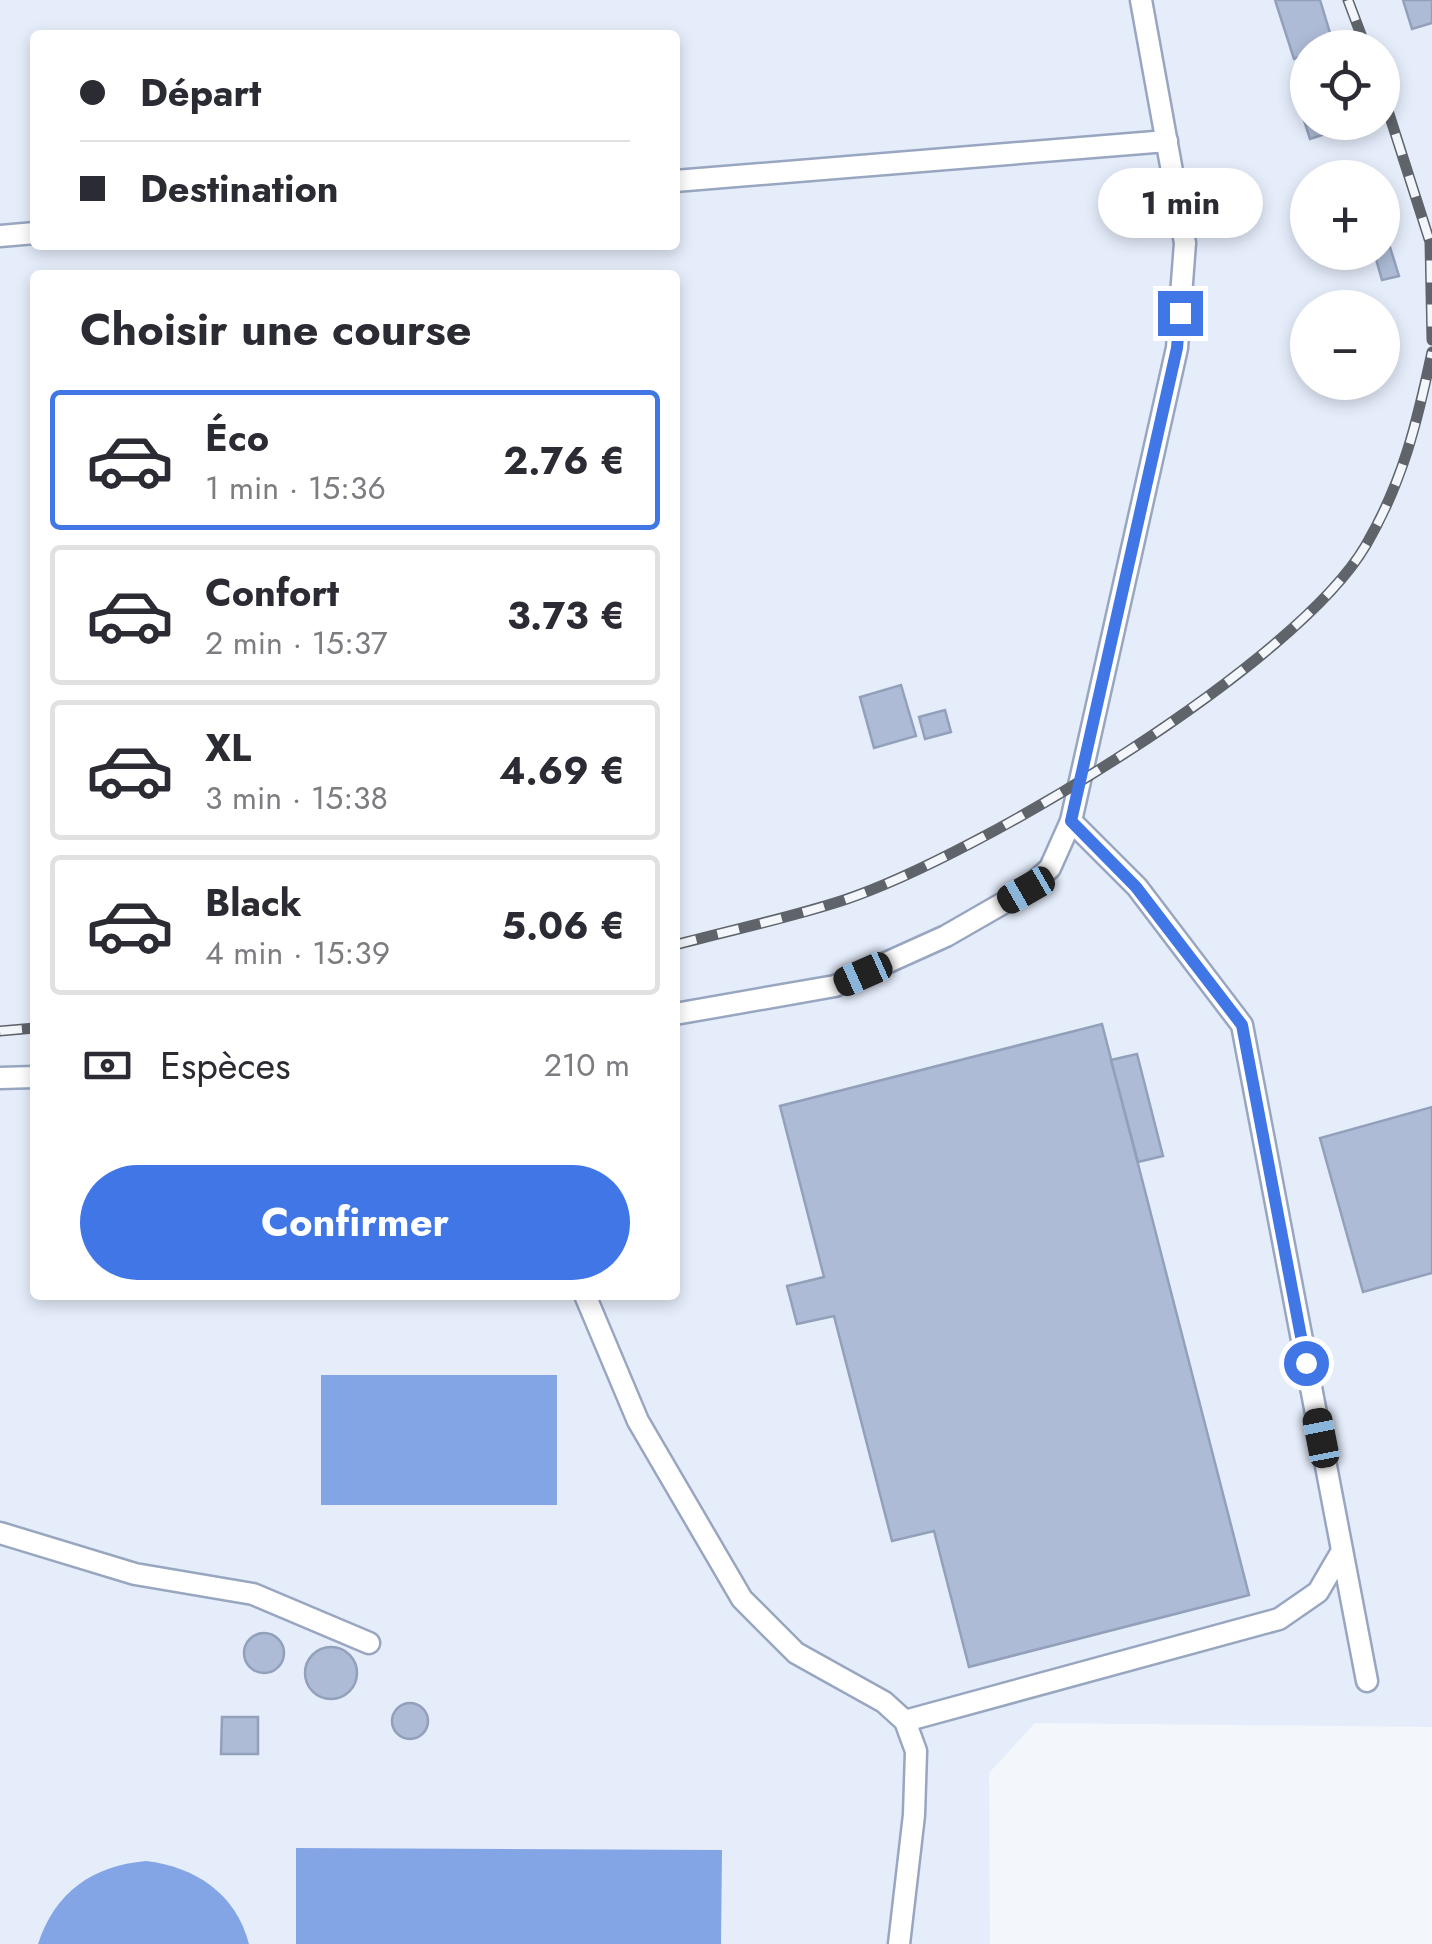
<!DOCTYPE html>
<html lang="fr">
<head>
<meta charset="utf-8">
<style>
  body { margin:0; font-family:Jost,sans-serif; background:#f2f2f3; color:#2b2b33; height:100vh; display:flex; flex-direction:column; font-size:38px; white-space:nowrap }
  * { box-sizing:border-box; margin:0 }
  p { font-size:32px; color:#7c7c81 }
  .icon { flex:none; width:55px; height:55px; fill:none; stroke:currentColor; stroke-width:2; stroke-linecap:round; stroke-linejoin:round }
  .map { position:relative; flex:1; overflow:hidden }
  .side { position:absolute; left:30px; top:270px; width:650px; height:1030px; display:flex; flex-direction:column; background:#fff; border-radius:10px; box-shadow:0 5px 15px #0003 }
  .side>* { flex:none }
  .banner { position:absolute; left:30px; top:30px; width:650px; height:220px; border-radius:10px; box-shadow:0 5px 15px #0003; display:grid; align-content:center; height:220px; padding:0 50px; background:#fff }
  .tools { position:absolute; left:1290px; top:30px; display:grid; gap:20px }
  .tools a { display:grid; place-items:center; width:110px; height:110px; border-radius:50%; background:#fff; box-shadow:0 5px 15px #0003; font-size:50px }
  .end { position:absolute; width:45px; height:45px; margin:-22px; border:12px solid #4176e7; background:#fff; box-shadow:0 0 0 5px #fff }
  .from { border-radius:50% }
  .bubble { position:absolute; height:70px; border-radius:35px; background:#fff; box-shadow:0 5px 15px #0003; font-size:32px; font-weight:700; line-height:70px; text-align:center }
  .car { position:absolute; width:30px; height:60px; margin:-30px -15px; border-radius:12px; box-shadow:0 0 8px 2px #0007; background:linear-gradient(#222 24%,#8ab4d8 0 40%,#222 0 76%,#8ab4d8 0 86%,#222 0) }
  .banner b { display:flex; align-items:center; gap:35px; height:95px; font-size:38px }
  .banner b+b { border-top:2px solid #e1e1e2 }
  .banner i { width:25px; height:25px; background:#2b2b33 }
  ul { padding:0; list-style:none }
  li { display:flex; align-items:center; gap:30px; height:140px; margin:0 20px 15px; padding:0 30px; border:5px solid #e1e1e2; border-radius:10px }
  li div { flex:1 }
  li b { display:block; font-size:38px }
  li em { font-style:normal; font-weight:700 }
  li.selected { border-color:#4176e7 }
  li>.icon { width:90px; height:90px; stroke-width:1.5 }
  h2 { padding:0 50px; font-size:45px; line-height:120px }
  .pay { display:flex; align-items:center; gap:25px; height:110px; padding:0 50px; font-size:38px }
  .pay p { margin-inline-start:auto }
  .primary-button { display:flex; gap:20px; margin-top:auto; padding:20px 50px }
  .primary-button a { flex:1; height:115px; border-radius:60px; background:#4176e7; color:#fff; font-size:40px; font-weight:700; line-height:115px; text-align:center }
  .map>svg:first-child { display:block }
</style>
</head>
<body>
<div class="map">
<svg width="1432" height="1944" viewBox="0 0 1432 1944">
  <rect width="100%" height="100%" fill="#f3f7fc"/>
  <path fill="#e5edfb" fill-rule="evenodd" d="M0 0H1432V1727L1035 1723 989 1773 990 1944H0ZM35 35H675V245H35ZM1308 48H1382V122H1308ZM1308 178H1382V252H1308ZM35 275H675V1295H35ZM1308 308H1382V382H1308Z"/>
  <g fill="#83a5e6">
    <rect x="321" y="1375" width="236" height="130"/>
    <path d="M296 1848 722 1850 721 1944H296Z"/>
    <path d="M146 1861C196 1867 236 1894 249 1944H38C55 1892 92 1866 146 1861Z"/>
  </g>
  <g fill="#adbbd6" stroke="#92a0ba" stroke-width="2.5">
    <path d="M1275 0H1320L1334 46 1308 48V54L1294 59Z"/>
    <path d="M1403 0H1432V23L1412 29Z"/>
    <path d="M1308 84V122L1357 124 1310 139 1294 89Z"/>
    <path d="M1389 244 1399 276 1382 280 1374 252H1382V246Z"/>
    <path d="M901 685 916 736 874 748 860 697Z"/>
    <path d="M945 710 951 732 925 739 919 717Z"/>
    <path d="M1102 1024 1249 1595 969 1667 934 1531 892 1541 834 1316 797 1324 787 1286 824 1277 780 1106Z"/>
    <path d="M1137 1054 1163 1156 1138 1162 1111 1060Z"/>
    <path d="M1432 1107V1273L1363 1292 1320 1138Z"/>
    <circle cx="264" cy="1653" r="20"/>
    <circle cx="331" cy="1673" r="26"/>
    <circle cx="410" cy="1721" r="18"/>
    <path d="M222 1717H258V1754H221Z"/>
  </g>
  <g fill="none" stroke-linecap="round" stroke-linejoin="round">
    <g stroke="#98a6c0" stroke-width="25">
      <g id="service">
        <path d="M675 181 1167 141"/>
        <path d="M0 236 35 233"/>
        <path d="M1071 821 1137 887 1242 1025 1367 1681"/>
        <path d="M675 1014 835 986 946 936 1026 890 1050 868 1071 821 1177 348 1185 243 1141 0"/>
        <path d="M0 1078 35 1077"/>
        <path d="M585 1295 638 1421 742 1599 796 1653 884 1702 905 1721 916 1751 914 1815 899 1944"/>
        <path d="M0 1533 135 1574 253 1594 369 1643"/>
        <path d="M905 1721 1279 1619 1318 1592 1342 1551"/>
      </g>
    </g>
    <use href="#service" stroke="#fff" stroke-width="20"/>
    <g stroke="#5f636a" stroke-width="11">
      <g id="rail">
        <path d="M1348 0 1366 48"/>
        <path d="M1382 92 1430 242 1432 340"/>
        <path d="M675 945C731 930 789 918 844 900 977 856 1297 664 1366 545 1403 481 1417 423 1432 352"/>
        <path d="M0 1031 35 1028"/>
      </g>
    </g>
    <use href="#rail" stroke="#f3f7fc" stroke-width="8" stroke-dasharray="22" stroke-linecap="butt"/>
  </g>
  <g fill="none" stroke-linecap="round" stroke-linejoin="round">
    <path stroke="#4176e7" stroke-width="12" d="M1180 313 1177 348 1071 821 1136 887 1242 1025 1306 1363"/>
  </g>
</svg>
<div class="tools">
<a><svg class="icon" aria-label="locate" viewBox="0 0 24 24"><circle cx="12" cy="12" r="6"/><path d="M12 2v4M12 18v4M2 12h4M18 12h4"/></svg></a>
<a>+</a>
<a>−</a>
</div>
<i class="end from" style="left:1306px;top:1363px"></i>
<i class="end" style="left:1180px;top:313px"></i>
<div class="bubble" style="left:1098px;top:168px;width:165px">1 min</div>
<i class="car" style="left:1026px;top:890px;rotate:240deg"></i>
<i class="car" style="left:863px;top:974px;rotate:246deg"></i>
<i class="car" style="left:1321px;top:1438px;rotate:349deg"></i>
<div class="banner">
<b><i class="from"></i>Départ</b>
<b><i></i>Destination</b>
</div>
<section class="side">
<h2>Choisir une course</h2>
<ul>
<li class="selected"><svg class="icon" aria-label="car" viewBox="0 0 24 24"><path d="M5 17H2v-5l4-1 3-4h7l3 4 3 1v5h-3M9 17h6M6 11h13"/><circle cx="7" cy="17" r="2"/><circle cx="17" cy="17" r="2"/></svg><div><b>Éco</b><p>1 min · 15:36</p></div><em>2.76 €</em></li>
<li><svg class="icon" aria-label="car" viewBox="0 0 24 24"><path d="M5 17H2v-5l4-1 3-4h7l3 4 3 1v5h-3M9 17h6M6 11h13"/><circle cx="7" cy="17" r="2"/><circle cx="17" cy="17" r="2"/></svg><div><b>Confort</b><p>2 min · 15:37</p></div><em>3.73 €</em></li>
<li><svg class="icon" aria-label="car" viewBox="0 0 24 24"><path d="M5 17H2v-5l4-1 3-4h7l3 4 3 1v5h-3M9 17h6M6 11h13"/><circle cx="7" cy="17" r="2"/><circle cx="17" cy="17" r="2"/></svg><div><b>XL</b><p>3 min · 15:38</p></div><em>4.69 €</em></li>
<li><svg class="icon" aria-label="car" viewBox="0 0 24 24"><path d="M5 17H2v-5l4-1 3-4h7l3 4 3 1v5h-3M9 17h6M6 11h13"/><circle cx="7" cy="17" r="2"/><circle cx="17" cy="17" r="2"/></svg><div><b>Black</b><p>4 min · 15:39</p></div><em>5.06 €</em></li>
</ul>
<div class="pay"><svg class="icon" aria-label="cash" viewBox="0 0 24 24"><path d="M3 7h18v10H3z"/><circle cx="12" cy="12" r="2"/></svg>Espèces<p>210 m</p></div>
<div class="primary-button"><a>Confirmer</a></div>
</section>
</div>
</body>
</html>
